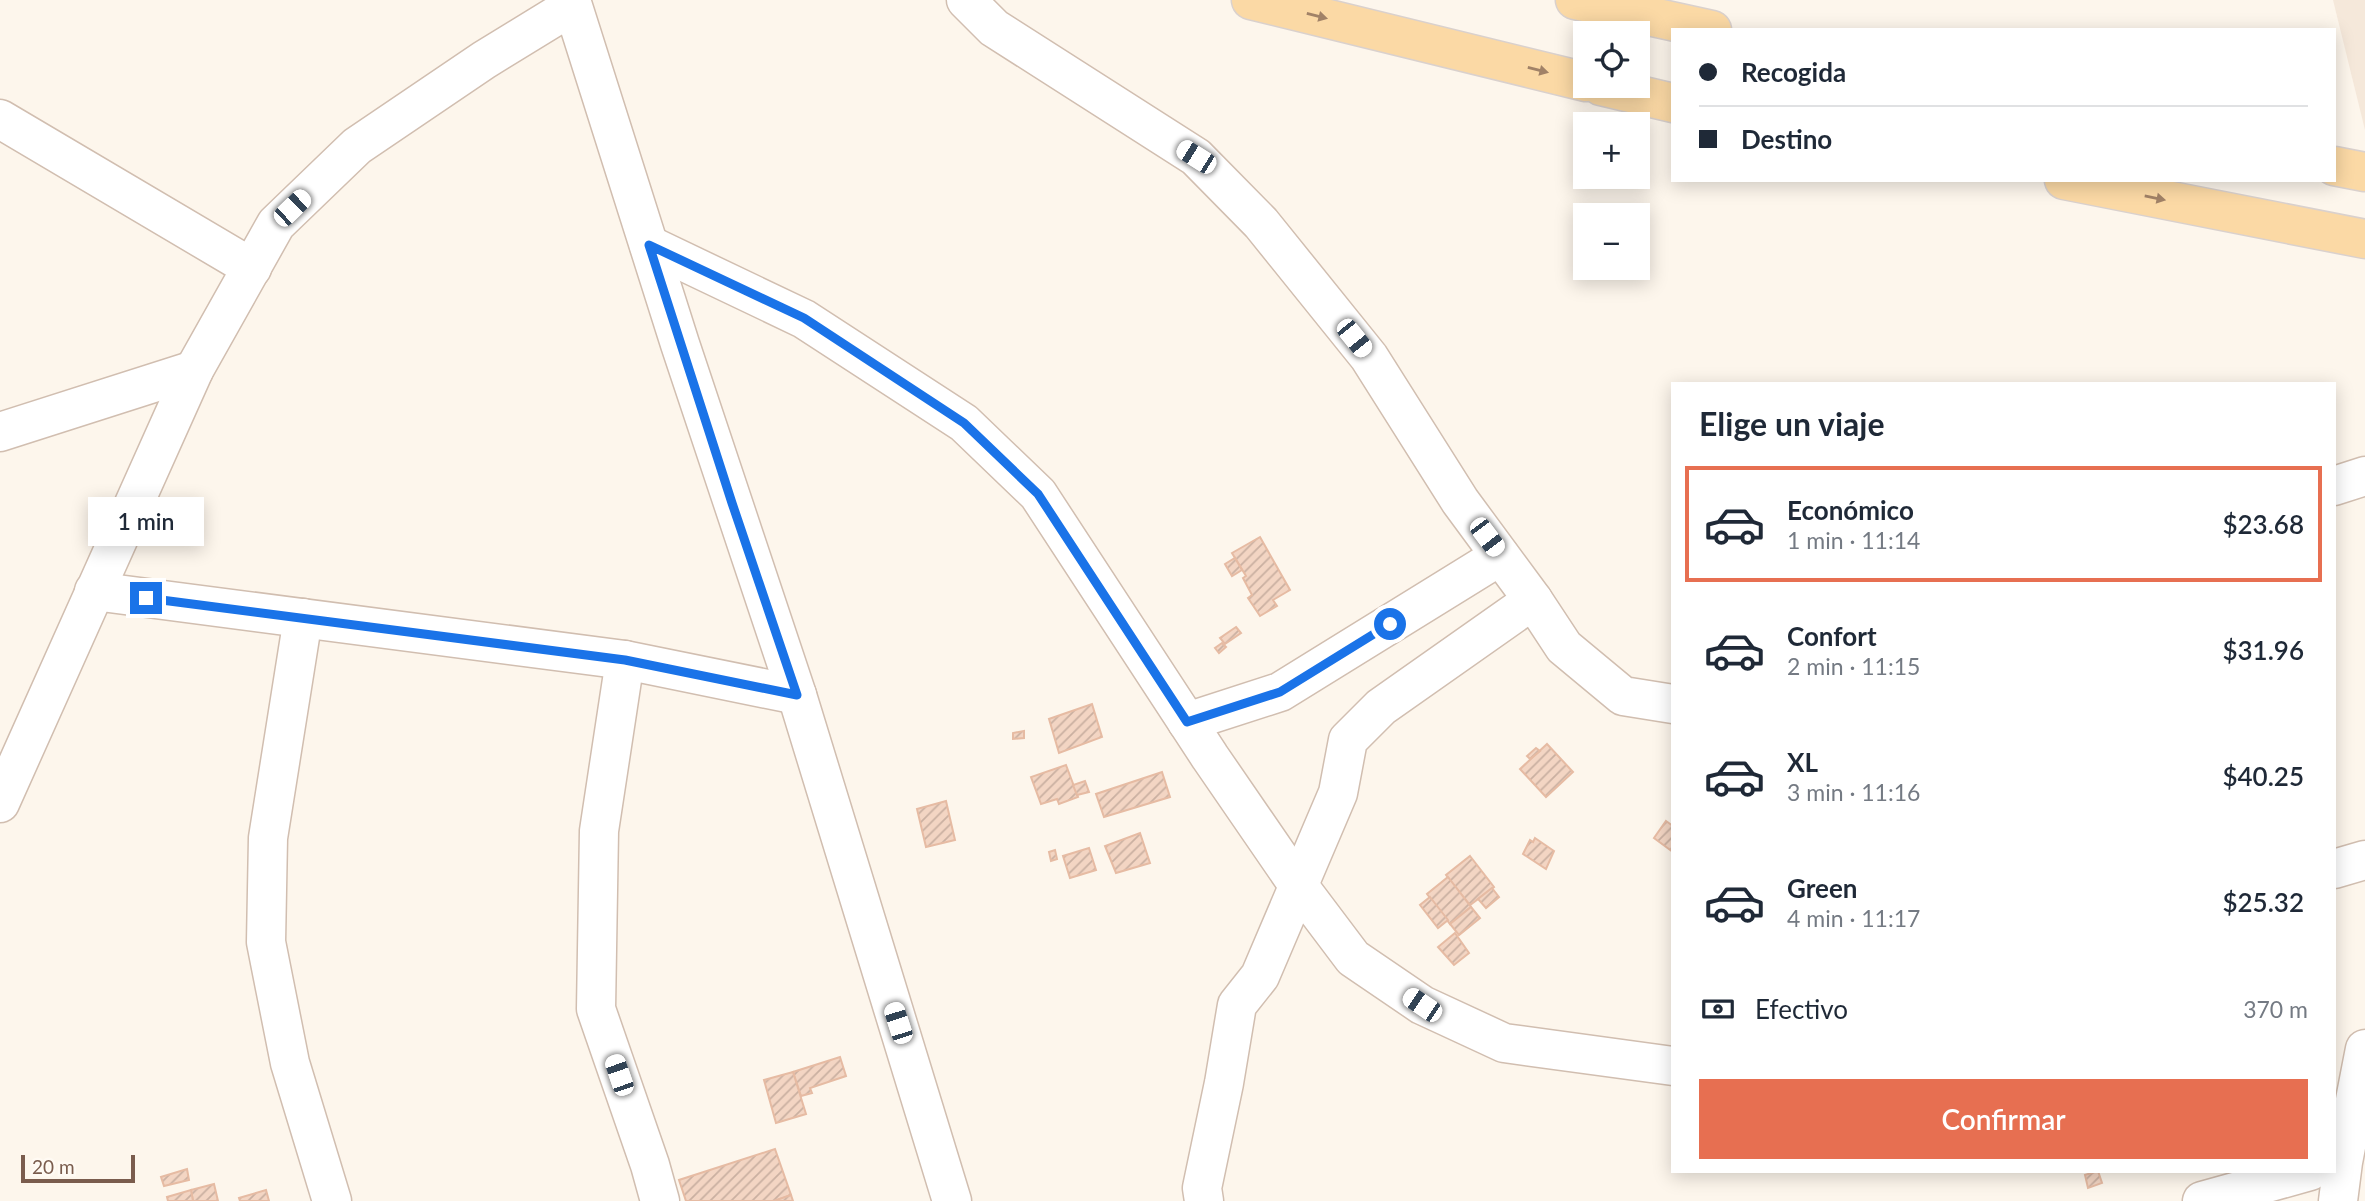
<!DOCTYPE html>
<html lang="es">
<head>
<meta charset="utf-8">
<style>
  body { margin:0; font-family:Lato,sans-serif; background:#f2f2f3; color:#1f2937; height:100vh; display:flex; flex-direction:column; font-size:26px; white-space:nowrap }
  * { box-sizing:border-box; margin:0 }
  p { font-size:23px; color:#747a83 }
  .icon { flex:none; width:38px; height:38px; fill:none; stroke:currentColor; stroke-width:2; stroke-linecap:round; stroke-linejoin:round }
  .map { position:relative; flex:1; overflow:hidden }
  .side { position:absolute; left:1671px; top:382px; width:665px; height:791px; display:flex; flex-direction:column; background:#fff; border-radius:0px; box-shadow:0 4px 18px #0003 }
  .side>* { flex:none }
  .top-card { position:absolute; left:1671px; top:28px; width:665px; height:154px; border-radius:0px; box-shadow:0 4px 18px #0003; display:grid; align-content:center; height:154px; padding:0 28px; background:#fff }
  .fabs { position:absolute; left:1573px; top:21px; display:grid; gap:14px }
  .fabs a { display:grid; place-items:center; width:77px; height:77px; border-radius:0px; background:#fff; box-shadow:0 4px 18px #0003; font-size:35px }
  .scale { position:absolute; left:21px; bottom:18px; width:114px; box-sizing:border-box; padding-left:7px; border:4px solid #7a5c4d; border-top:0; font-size:19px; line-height:24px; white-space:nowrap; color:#7a5c4d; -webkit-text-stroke:5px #fffaf3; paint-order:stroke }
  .end { position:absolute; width:32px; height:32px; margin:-16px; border:9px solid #1a73e8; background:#fff; box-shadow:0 0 0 4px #fff }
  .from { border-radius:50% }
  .bubble { position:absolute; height:49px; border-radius:0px; background:#fff; box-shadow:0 4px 18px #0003; font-size:23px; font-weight:600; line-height:49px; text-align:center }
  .car { position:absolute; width:21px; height:42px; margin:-21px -10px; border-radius:9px; box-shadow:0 0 5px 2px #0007; background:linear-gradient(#fff 24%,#345 0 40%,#fff 0 76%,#345 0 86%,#fff 0) }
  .top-card b { display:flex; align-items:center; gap:24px; height:66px; font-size:26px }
  .top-card b+b { border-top:2px solid #e0e1e3 }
  .top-card i { width:18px; height:18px; background:#1f2937 }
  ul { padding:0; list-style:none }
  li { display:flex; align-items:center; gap:21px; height:116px; margin:0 14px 10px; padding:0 14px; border:4px solid transparent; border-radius:0px }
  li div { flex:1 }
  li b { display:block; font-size:26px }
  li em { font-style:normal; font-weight:600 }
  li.active { border-color:#e76f51 }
  li>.icon { width:63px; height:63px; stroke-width:1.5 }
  h2 { padding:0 28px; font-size:32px; line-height:84px }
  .pay { display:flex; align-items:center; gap:18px; height:77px; padding:0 28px; font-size:26px }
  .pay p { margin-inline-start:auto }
  .action { display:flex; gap:14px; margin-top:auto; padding:14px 28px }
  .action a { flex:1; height:80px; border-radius:0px; background:#e76f51; color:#fff; font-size:28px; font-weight:600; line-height:80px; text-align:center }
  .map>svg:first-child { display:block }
</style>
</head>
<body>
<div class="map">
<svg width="2365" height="1201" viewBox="0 0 2365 1201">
  <defs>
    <pattern id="building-hatch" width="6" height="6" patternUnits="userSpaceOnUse" patternTransform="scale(1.75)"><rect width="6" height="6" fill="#f3d5c3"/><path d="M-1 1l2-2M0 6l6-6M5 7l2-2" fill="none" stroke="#cab0a1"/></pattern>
  </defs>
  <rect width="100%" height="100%" fill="#fdf6ec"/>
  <path fill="#f5e8da" d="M2333 0H2365V130Z"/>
  <g fill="url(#building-hatch)" stroke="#e6bba3" stroke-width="2">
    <path d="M1260 537 1290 590 1273 600 1277 606 1260 616 1248 598 1252 595 1243 578 1246 576 1232 553Z"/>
    <path d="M1235 558 1242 570 1232 576 1225 564Z"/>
    <path d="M1236 627 1241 633 1225 644 1220 638Z"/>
    <path d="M1222 643 1226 647 1219 653 1215 648Z"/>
    <path d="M1092 704 1102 737 1059 753 1049 719Z"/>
    <path d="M1024 731V738L1013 739V733Z"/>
    <path d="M1547 744 1573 772 1546 797 1520 769Z"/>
    <path d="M1536 748 1540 751 1530 759 1527 756Z"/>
    <path d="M1066 765 1078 797 1059 804 1057 799 1041 804 1031 777Z"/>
    <path d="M1162 772 1170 797 1104 817 1096 794Z"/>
    <path d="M1085 781 1089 792 1077 795 1073 785Z"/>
    <path d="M946 801 955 840 926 847 917 809Z"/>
    <path d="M1666 821 1673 826V852L1654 838Z"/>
    <path d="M1140 833 1150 863 1116 873 1105 846Z"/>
    <path d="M1535 838 1554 851 1546 869 1523 854 1530 840 1533 842Z"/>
    <path d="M1089 848 1096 870 1070 878 1063 856Z"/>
    <path d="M1055 850 1057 859 1051 861 1049 852Z"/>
    <path d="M1470 856 1494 887 1470 905 1446 875Z"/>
    <path d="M1448 877 1471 907 1450 924 1427 894Z"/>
    <path d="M1492 888 1499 897 1486 908 1478 899Z"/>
    <path d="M1430 897 1448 920 1438 928 1420 905Z"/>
    <path d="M1471 907 1480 918 1459 935 1450 924Z"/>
    <path d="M1455 933 1469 953 1454 965 1438 947Z"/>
    <path d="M840 1057 846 1076 810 1088 812 1093 801 1096 793 1072Z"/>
    <path d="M793 1072 806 1114 776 1123 764 1080Z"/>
    <path d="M775 1149 791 1195 774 1201H686L679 1180Z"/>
    <path d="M187 1169 189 1180 164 1186 161 1177Z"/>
    <path d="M2098 1171 2102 1183 2088 1188 2085 1175Z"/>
    <path d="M214 1184 218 1201H193L191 1190Z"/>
    <path d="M191 1190 193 1201H168L167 1197Z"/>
    <path d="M266 1190 269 1201H240L239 1198Z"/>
    <path d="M791 1195 793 1201H774Z"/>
  </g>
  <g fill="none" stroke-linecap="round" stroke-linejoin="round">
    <g stroke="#d1beb0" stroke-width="41">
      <g id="street">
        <path d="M571 0 680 344 797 695 952 1201"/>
        <path d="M966 0 994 28 1196 157 1261 223 1369 357 1460 501 1533 600 1564 647 1623 696 1673 704"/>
        <path d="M0 119 252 268"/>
        <path d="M649 245 804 319 964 423 1038 494 1210 757 1298 885 1353 958 1422 1005 1504 1043 1673 1066"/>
        <path d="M0 432 194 370"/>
        <path d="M2334 486 2365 476"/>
        <path d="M94 591 625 660 797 695"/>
        <path d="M303 618 268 838 266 942 290 1063 332 1201"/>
        <path d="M625 660 599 831 596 1009 650 1165 660 1201"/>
        <path d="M1187 722 1280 692 1500 556"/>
        <path d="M0 803 194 370 276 224 357 146 484 60 572 6"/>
        <path d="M2334 869 2365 860"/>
        <path d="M1204 1201 1202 1188 1224 1083 1237 1005 1260 976 1338 793 1348 740 1381 707 1533 600"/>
        <path d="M2202 1201 2310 1171"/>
        <path d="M2338 1201 2343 1162 2365 1049"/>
      </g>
    </g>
    <g stroke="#dad1cd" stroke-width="41">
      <g id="primary">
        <path d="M1251 0 1586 82"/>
        <path d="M1575 0 1712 30"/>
        <path d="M1601 86 1673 103"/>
        <path d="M2334 166 2365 172"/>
        <path d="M2064 180 2365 239"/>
      </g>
    </g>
    <use href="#street" stroke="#fff" stroke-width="38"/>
    <use href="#primary" stroke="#fbd9a5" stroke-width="38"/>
  </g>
  <defs><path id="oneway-solid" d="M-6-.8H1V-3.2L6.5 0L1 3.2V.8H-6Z" transform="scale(1.75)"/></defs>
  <g fill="#a18267">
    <use href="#oneway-solid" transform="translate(1317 16) rotate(14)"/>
    <use href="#oneway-solid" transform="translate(1538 70) rotate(14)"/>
    <use href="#oneway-solid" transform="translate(2155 198) rotate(11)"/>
  </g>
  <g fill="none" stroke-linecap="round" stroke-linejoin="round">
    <path stroke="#1a73e8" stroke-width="9" d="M146 598 625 660 797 695 732 503 649 245 804 318 964 423 1038 494 1187 722 1280 692 1390 624"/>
  </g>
</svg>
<div class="fabs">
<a><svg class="icon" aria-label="locate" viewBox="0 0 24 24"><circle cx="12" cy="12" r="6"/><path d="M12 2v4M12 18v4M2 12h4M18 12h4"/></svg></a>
<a>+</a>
<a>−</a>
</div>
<div class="scale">20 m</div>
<i class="end from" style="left:1390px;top:624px"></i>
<i class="end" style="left:146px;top:598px"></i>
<div class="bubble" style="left:88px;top:497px;width:116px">1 min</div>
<i class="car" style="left:1196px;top:157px;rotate:302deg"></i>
<i class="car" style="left:292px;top:208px;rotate:46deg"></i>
<i class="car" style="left:1354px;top:338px;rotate:141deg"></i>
<i class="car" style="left:1487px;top:537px;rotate:143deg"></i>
<i class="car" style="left:1422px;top:1005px;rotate:304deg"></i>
<i class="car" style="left:898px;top:1023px;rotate:342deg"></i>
<i class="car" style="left:619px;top:1075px;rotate:341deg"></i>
<div class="top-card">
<b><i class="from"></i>Recogida</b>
<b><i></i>Destino</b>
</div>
<section class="side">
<h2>Elige un viaje</h2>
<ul>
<li class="active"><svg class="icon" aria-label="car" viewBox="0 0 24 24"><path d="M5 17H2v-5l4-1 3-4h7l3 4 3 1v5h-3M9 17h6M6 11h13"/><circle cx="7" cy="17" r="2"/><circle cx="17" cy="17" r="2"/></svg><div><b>Económico</b><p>1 min · 11:14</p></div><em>$23.68</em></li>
<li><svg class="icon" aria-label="car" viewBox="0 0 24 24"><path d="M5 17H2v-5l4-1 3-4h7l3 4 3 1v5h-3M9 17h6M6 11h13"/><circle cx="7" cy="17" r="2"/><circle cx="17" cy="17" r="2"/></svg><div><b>Confort</b><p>2 min · 11:15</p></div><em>$31.96</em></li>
<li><svg class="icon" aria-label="car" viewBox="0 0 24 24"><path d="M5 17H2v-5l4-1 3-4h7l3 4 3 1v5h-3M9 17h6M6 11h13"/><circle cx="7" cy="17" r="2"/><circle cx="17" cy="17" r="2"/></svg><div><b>XL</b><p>3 min · 11:16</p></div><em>$40.25</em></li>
<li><svg class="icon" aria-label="car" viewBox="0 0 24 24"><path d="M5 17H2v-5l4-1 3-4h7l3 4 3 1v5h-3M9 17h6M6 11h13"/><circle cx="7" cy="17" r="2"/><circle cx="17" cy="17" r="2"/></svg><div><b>Green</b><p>4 min · 11:17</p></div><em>$25.32</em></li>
</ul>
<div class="pay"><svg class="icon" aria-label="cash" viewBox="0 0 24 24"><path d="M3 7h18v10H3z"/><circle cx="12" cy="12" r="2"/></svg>Efectivo<p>370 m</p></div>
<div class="action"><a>Confirmar</a></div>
</section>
</div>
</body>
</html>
